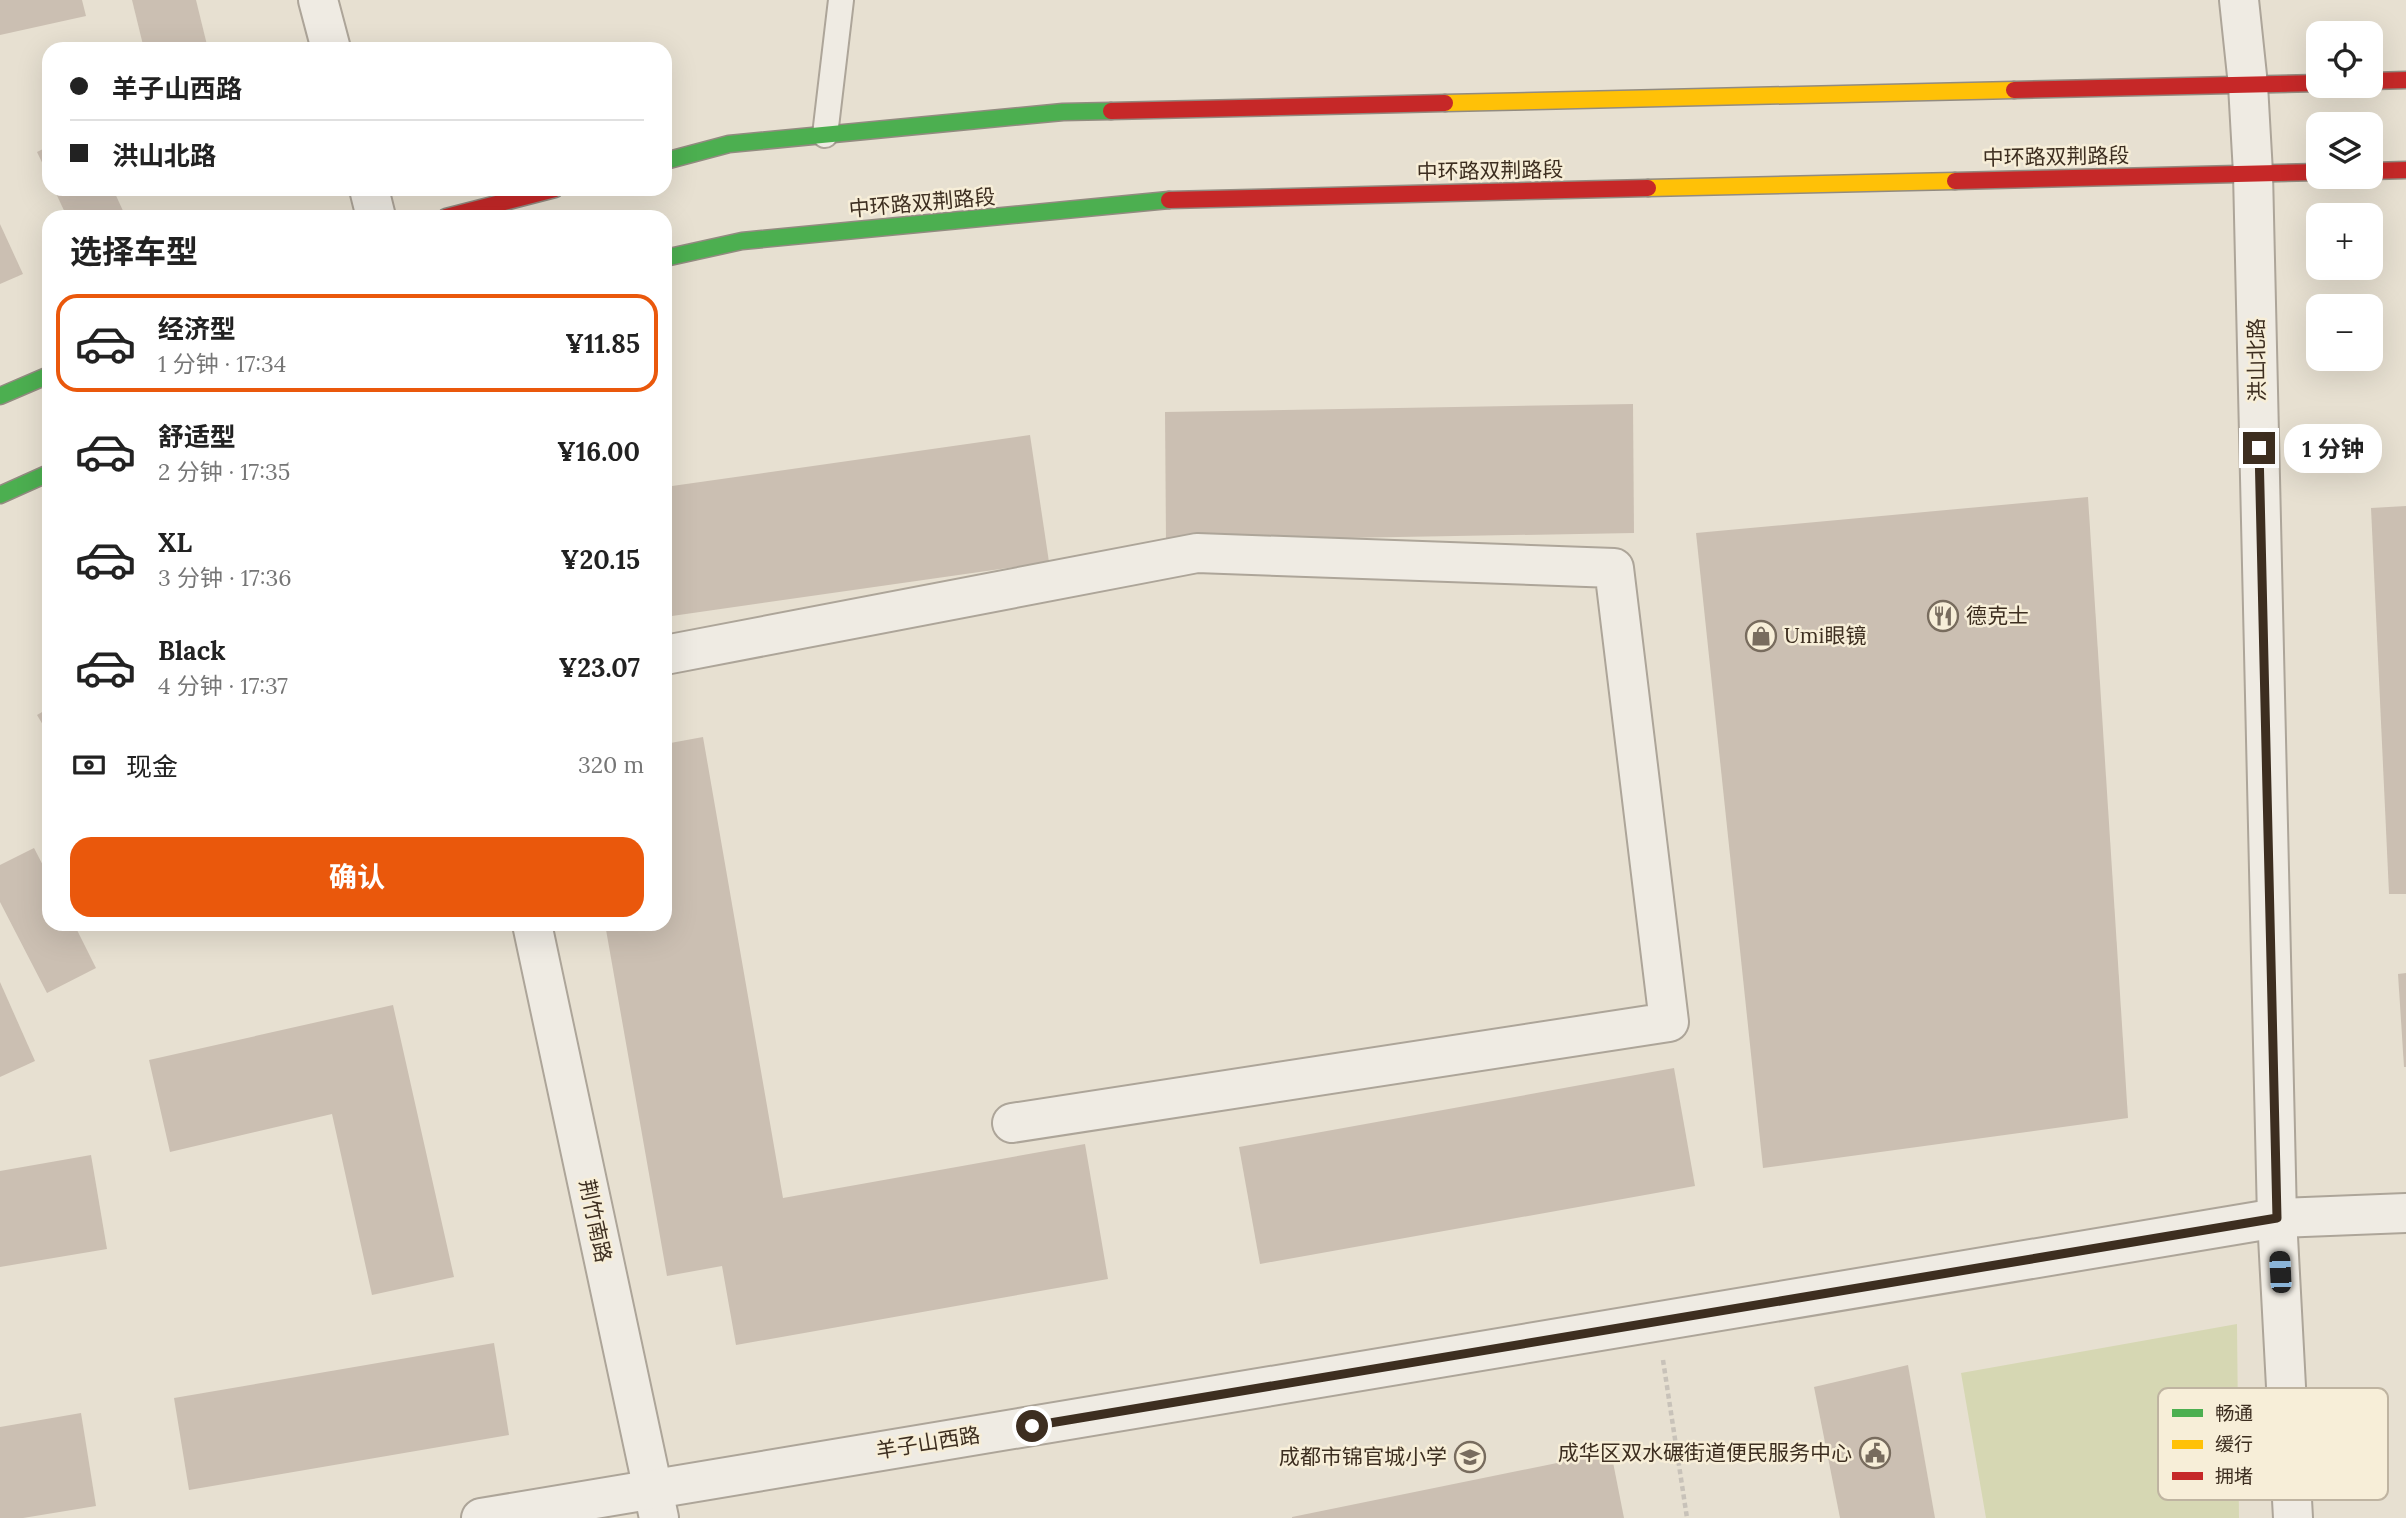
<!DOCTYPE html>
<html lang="zh">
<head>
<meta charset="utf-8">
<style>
  body { margin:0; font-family:Lora,"Noto Sans SC",serif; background:#f2f2f2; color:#222; height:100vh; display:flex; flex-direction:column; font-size:26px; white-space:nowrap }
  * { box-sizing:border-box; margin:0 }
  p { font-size:23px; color:#767676 }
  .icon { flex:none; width:38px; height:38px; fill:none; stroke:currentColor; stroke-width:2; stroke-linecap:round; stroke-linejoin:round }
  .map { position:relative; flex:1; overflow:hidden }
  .sheet { position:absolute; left:42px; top:210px; width:630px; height:721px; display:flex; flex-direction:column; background:#fff; border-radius:21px; box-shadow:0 7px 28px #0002 }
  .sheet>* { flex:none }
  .banner { position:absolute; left:42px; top:42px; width:630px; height:154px; border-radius:21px; box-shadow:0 7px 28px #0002; display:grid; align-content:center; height:154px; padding:0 28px; background:#fff }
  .fabs { position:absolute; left:2306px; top:21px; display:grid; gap:14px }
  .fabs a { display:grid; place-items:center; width:77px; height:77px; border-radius:14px; background:#fff; box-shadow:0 7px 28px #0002; font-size:35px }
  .end { position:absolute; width:32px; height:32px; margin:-16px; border:9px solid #3d2e20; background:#fff; box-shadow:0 0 0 4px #fff }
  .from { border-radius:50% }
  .bubble { position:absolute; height:49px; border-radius:21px; background:#fff; box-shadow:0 7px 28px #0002; font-size:23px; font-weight:700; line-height:49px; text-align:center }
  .car { position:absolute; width:21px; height:42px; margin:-21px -10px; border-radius:9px; box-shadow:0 0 5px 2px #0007; background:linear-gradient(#222 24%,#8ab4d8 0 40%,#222 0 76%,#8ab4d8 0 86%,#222 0) }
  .banner b { display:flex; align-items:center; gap:24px; height:66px; font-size:26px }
  .banner b+b { border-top:2px solid #e0e0e0 }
  .banner i { width:18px; height:18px; background:#222 }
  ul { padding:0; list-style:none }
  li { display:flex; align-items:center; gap:21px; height:98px; margin:0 14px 10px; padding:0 14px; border:4px solid transparent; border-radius:21px }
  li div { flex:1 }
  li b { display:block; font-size:26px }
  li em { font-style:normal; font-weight:700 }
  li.current { border-color:#ea580c }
  li>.icon { width:63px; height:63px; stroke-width:1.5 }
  h2 { padding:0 28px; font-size:32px; line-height:84px }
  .pay { display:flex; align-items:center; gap:18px; height:77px; padding:0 28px; font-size:26px }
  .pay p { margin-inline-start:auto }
  .cta { display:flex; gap:14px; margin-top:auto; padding:14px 28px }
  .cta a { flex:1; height:80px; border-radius:21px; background:#ea580c; color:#fff; font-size:28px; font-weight:700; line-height:80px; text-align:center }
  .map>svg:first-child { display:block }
</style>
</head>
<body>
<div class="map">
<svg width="2406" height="1518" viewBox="0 0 2406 1518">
  <rect width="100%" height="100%" fill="#e7e0d1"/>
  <path fill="#d6d7b3" d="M2237 1324 2239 1518H1986L1961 1373Z"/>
  <g fill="#cbbfb2">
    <path d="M0 0H82L86 16 0 35Z"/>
    <path d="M132 0H196L208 49H144Z"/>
    <path d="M49 146V177L37 152Z"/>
    <path d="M54 189H113L124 213 116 217H67Z"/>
    <path d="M0 224 23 274 0 284Z"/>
    <path d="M1633 404 1634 533 1166 541 1165 412Z"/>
    <path d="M1030 435 1049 562 665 617V487Z"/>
    <path d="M2088 497 2128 1118 1763 1168 1696 533Z"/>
    <path d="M2406 506V894H2389L2371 508Z"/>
    <path d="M49 708V735L37 715Z"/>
    <path d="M703 737 783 1198 1085 1144 1108 1279 736 1345 722 1266 667 1276 605 924H665V744Z"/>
    <path d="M34 848 49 877V924H74L96 968 47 993 0 902V865Z"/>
    <path d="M2406 973V1067H2404L2398 974Z"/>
    <path d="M0 982 35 1061 0 1077Z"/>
    <path d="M393 1005 454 1277 372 1295 332 1114 170 1152 149 1060Z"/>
    <path d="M1674 1068 1695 1186 1260 1264 1239 1147Z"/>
    <path d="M91 1155 107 1249 0 1267V1171Z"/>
    <path d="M494 1343 509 1435 189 1490 174 1398Z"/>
    <path d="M1908 1365 1935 1518H1840L1814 1387Z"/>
    <path d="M81 1413 96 1506 23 1518H0V1427Z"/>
    <path d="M1611 1452 1624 1518H1292V1517Z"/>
  </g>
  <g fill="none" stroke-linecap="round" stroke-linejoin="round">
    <g stroke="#ada599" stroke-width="28">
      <path id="lane" d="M825 135 841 0"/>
    </g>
    <g stroke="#ada599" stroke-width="42">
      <g id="street">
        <path d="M318 0 331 49"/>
        <path d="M2239 0 2248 85 2253 173 2277 1218 2293 1518"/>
        <path d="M369 189 376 217"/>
        <path d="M665 655 1197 553 1614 568 1669 1022 1012 1123"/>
        <path d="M532 924 659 1518"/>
        <path d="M481 1518 2277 1218 2406 1213"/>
      </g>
    </g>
    <g stroke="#928b80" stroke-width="19">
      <g id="fast">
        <path d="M665 161 729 144 1063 112 1111 111"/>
        <path d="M665 258 742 241 1169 200"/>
        <path d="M0 396 49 375"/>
        <path d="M0 495 49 473"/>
      </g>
    </g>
    <g stroke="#928b80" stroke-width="19">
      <g id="slow">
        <path d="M1445 103 2014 90"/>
        <path d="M1648 188 1955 181"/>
      </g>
    </g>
    <g stroke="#928b80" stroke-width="19">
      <g id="jam">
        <path d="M2371 81 2406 80"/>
        <path d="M2014 90 2319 83"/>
        <path d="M1111 111 1445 103"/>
        <path d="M2371 171 2406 170"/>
        <path d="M1955 181 2319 172"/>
        <path d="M1169 200 1648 188"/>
        <path d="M446 217 555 189"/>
      </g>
    </g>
    <path stroke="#c8c2b9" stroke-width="4.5" stroke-dasharray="5 3.5" stroke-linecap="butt" d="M1663 1360 1687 1518"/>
    <use href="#lane" stroke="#efebe3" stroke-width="24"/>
    <use href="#street" stroke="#efebe3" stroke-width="38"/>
    <use href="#fast" stroke="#4caf50" stroke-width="16"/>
    <use href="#slow" stroke="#ffc107" stroke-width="16"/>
    <use href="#jam" stroke="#c62828" stroke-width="16"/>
  </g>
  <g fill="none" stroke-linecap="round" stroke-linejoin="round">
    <path stroke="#3d2e20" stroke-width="9" d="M1032 1426 2277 1218 2259 448"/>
  </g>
  <defs>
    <g id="restaurant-ring" transform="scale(1.575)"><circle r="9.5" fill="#f7eed8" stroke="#786c5e" stroke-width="1.5"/><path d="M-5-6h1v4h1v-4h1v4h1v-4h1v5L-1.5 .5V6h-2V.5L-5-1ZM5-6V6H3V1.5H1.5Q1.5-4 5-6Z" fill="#786c5e"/></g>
    <g id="shop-ring" transform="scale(1.575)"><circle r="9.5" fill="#f7eed8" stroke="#786c5e" stroke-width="1.5"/><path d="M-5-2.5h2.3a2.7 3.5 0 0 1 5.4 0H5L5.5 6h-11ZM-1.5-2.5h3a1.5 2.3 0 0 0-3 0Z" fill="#786c5e"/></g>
    <g id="civic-ring" transform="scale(1.575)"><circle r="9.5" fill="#f7eed8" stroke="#786c5e" stroke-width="1.5"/><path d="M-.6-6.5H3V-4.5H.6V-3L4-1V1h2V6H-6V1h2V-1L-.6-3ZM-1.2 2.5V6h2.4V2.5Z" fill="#786c5e"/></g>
    <g id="school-ring" transform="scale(1.575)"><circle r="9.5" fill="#f7eed8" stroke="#786c5e" stroke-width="1.5"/><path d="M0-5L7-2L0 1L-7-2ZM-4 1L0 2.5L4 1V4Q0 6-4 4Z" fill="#786c5e"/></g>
  </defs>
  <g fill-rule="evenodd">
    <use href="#restaurant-ring" x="1943" y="616"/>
    <use href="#shop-ring" x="1761" y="636"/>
    <use href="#civic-ring" x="1875" y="1453"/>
    <use href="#school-ring" x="1470" y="1457"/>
  </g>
  <g text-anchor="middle" stroke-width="5" stroke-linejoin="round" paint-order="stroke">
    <g font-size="21" fill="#3d2e20" stroke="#f7eed8">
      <text transform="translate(2056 157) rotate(-1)" y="7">中环路双荆路段</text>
      <text transform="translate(1490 171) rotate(-1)" y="7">中环路双荆路段</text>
      <text transform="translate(922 203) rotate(-5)" y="7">中环路双荆路段</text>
      <text transform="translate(2257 360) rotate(-91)" y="7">洪山北路</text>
      <text transform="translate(595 1221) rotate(78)" y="7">荆竹南路</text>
      <text transform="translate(928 1443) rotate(-9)" y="7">羊子山西路</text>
    </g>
    <g font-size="21" fill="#3d2e20" stroke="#f7eed8" text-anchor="start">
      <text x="1966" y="623">德克士</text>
      <text x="1784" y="643">Umi眼镜</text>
      <text x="1852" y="1460" text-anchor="end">成华区双水碾街道便民服务中心</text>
      <text x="1447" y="1464" text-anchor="end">成都市锦官城小学</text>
    </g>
  </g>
  <rect x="2158" y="1388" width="230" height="112" rx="10" fill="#f7eed8" stroke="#bfb4a1" stroke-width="2"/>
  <rect x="2172" y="1409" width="31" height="8" fill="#4caf50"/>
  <rect x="2172" y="1440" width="31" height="9" fill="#ffc107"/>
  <rect x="2172" y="1472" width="31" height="8" fill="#c62828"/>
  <g font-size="19" fill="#3d2e20">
    <text x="2215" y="1420">畅通</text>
    <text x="2215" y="1451">缓行</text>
    <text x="2215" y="1483">拥堵</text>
  </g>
</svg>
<div class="fabs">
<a><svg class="icon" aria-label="locate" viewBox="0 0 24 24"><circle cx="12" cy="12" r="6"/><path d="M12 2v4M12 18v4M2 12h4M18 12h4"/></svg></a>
<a><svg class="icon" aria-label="layers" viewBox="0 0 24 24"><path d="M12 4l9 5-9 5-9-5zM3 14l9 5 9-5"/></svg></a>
<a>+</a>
<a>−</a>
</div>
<i class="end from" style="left:1032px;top:1426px"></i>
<i class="end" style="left:2259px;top:448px"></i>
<div class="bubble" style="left:2284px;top:424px;width:98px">1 分钟</div>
<i class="car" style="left:2280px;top:1272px;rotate:357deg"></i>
<div class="banner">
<b><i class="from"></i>羊子山西路</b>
<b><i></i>洪山北路</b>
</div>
<section class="sheet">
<h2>选择车型</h2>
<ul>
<li class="current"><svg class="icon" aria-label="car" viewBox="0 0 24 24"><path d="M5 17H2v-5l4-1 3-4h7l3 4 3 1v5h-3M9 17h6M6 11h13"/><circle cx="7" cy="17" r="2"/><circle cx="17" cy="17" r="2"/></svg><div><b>经济型</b><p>1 分钟 · 17:34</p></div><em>¥11.85</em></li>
<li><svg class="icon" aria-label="car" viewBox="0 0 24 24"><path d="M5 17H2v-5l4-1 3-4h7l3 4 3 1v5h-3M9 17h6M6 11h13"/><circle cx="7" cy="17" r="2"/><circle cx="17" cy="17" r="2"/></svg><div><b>舒适型</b><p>2 分钟 · 17:35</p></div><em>¥16.00</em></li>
<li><svg class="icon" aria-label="car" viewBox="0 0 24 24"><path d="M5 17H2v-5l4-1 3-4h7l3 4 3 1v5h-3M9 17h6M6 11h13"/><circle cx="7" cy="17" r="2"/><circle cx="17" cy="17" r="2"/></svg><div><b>XL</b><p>3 分钟 · 17:36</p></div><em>¥20.15</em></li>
<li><svg class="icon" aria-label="car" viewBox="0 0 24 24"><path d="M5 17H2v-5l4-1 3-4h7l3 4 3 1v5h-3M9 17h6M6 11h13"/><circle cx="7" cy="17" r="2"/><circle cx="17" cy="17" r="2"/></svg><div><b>Black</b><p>4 分钟 · 17:37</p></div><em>¥23.07</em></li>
</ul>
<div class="pay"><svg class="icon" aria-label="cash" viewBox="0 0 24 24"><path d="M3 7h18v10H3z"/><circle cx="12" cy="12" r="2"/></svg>现金<p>320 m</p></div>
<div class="cta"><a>确认</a></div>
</section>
</div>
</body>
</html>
